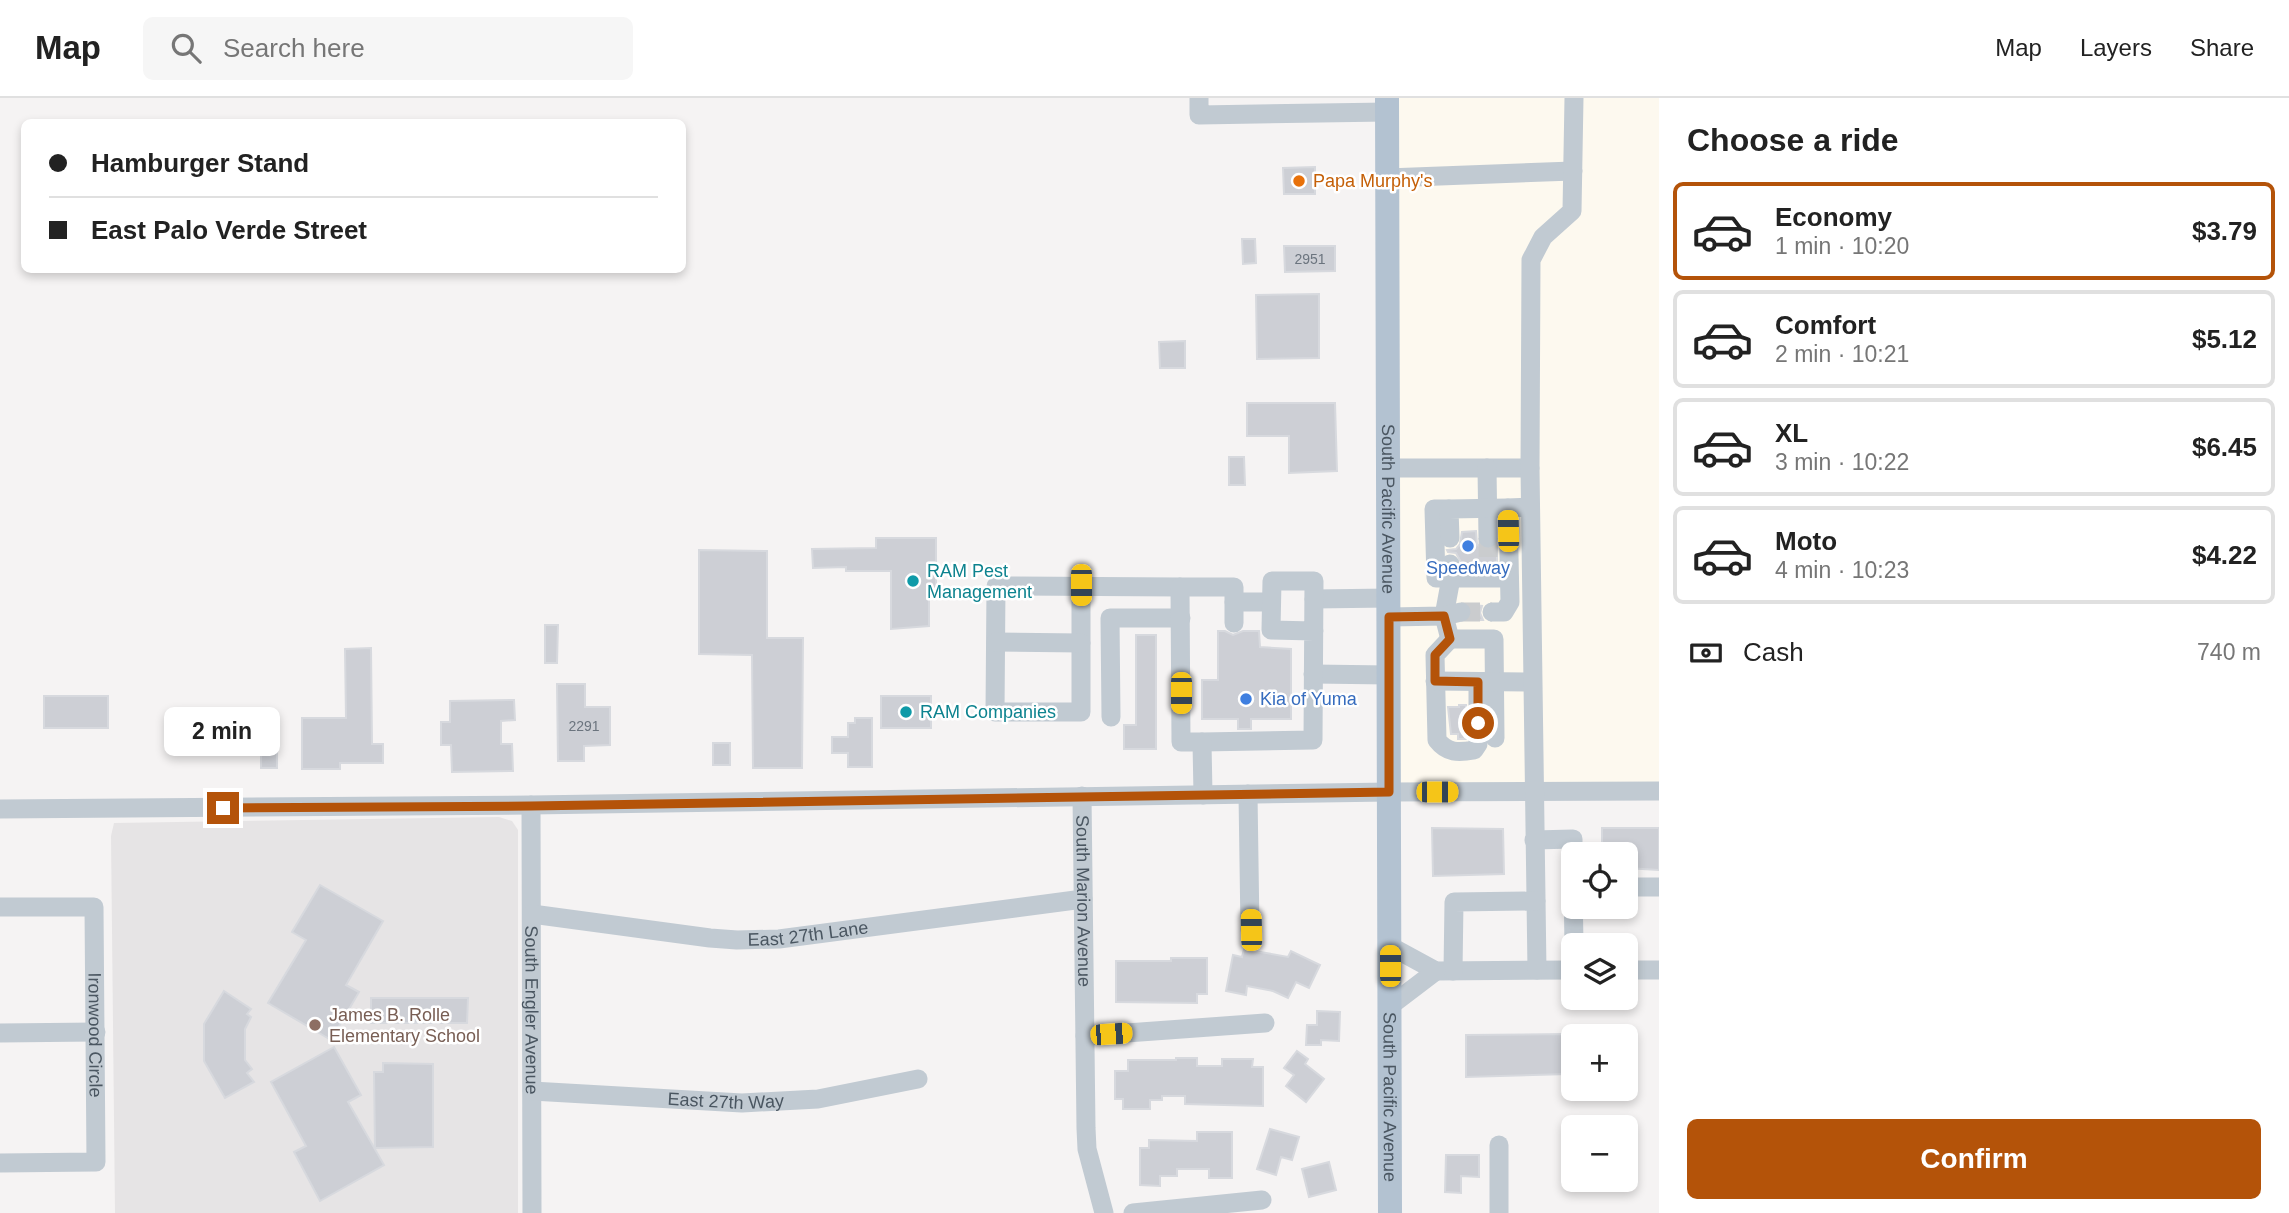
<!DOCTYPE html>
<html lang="en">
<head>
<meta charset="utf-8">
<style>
  body { margin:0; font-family:Arial,sans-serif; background:#f6f6f6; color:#222; height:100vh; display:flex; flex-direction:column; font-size:26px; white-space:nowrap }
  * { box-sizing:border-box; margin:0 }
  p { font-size:23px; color:#767676 }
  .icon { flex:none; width:38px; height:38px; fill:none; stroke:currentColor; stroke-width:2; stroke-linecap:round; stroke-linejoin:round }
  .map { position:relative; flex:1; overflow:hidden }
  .sheet { display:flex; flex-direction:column; background:#fff; width:630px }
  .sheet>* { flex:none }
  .guide { position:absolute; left:21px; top:21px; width:665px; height:154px; border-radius:10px; box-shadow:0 4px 10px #0003; display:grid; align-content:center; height:154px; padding:0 28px; background:#fff }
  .tools { position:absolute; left:1561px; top:744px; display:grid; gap:14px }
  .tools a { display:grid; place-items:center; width:77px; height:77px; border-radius:10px; background:#fff; box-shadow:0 4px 10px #0003; font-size:35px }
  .end { position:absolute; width:32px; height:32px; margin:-16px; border:9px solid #b45309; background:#fff; box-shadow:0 0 0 4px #fff }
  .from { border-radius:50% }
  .bubble { position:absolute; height:49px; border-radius:10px; background:#fff; box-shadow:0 4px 10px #0003; font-size:23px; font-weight:700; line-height:49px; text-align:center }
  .car { position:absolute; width:21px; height:42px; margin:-21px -10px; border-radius:9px; box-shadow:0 0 5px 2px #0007; background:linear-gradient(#f5c518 24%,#345 0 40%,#f5c518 0 76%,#345 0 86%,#f5c518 0) }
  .guide b { display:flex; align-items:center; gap:24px; height:66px; font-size:26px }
  .guide b+b { border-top:2px solid #e0e0e0 }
  .guide i { width:18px; height:18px; background:#222 }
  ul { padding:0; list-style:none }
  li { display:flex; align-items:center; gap:21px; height:98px; margin:0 14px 10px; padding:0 14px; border:4px solid #e0e0e0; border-radius:10px }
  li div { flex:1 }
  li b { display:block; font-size:26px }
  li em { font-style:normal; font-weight:700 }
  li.on { border-color:#b45309 }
  li>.icon { width:63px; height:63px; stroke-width:1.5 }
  h2 { padding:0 28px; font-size:32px; line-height:84px }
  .pay { display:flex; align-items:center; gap:18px; height:77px; padding:0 28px; font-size:26px }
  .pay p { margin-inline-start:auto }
  .button { display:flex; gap:14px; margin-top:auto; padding:14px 28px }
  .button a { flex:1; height:80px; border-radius:10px; background:#b45309; color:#fff; font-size:28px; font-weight:700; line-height:80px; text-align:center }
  header { display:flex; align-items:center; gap:42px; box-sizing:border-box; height:98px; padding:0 35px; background:#fff; border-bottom:2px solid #e0e0e0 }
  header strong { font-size:33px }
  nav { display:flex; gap:38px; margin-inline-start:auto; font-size:24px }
  .search { width:490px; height:63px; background:#f6f6f6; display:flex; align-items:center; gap:18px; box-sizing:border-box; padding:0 24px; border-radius:10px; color:#767676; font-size:26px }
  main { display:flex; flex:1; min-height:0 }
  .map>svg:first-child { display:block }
</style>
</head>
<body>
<header>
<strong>Map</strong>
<div class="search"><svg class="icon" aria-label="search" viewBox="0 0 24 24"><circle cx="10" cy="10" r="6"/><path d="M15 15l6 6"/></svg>Search here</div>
<nav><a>Map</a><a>Layers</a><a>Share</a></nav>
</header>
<main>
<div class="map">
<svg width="1659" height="1115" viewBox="0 0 1659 1115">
  <rect width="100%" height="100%" fill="#f5f3f3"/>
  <path fill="#fdf9ef" d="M1388 0H1659V693L1389 694Z"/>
  <path fill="#e6e4e5" d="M499 719 512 723 518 732V1115H115L111 738 114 725Z"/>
  <g fill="#cdcfd5" stroke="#d7d9de" stroke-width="2">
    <path d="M1315 69V96H1284L1283 70Z"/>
    <path d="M1242 141H1255L1256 165 1243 166Z"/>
    <path d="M1284 148H1335V173L1285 174Z"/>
    <path d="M1319 196V260L1257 261 1256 197Z"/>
    <path d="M1185 243V270H1160L1159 244Z"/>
    <path d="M1247 305H1335L1337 373 1289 375V338H1247Z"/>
    <path d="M1229 359H1244L1245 387H1229Z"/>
    <path d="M1476 433 1477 446 1481 450 1489 452 1497 448V466H1462L1456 455 1448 454 1447 452 1456 451 1460 446 1462 434Z"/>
    <path d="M876 440H936V500H929V528L891 531V473H846V469L813 470 812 451 876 450Z"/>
    <path d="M699 452 767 453V540H803L802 670H753L752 557 699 556Z"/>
    <path d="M1471 507 1482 508 1480 515 1483 522H1470L1473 517Z"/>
    <path d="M545 527H558L557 565H545Z"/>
    <path d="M1218 533H1225L1233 537 1243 533H1259L1260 549 1291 551V621H1251V631H1238V621H1202V582H1218Z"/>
    <path d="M1136 537H1156V651H1124V627H1136Z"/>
    <path d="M371 550 372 646H383V665H340V671H302V620H346L345 551Z"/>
    <path d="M557 586H585V609H610V647L584 648V663H558Z"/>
    <rect x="44" y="598" width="64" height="32"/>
    <rect x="881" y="598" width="50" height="32"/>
    <path d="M514 602 515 622 501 623V646H512L513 673 452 674 451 647H441V624H450V603Z"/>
    <path d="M1459 607H1466V641H1458V636H1451L1448 609H1459Z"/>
    <path d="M250 619H277V670H261V633H251Z"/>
    <path d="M855 620H872V669H848V655H832V639H848V625H855Z"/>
    <rect x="713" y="645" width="17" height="22"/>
    <path d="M1432 730 1503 731 1504 776 1433 778Z"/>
    <path d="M1602 730H1659V772L1626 770V756H1602Z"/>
    <path d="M320 787 383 823 346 887 359 894 331 942 268 905 306 842 292 834Z"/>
    <path d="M1244 851 1288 859 1291 853 1320 867 1309 890 1296 884 1288 900 1273 893 1247 888 1246 897 1226 893 1233 857 1242 859Z"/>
    <path d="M1171 860H1207V896H1197V905L1116 904V863H1171Z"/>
    <path d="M224 893 251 911 247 916 251 919 245 931V962L252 971 247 975 254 984 225 1000 204 963V926Z"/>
    <path d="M371 900H468L467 925H371Z"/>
    <path d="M1317 913 1340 914 1339 943 1321 942V947H1306L1307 927H1317Z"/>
    <path d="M1568 936V976L1466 979V937Z"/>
    <path d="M334 949 361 997 348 1004 384 1067 320 1103 294 1054 306 1048 271 984Z"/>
    <path d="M1297 953 1308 961 1305 966 1324 981 1306 1004 1286 988 1294 977 1284 970Z"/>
    <path d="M1176 960H1197V968H1222V961H1253L1252 969H1263V1008L1185 1006V998H1162V1002H1150V1011H1123V1001H1115V973H1128V962H1176Z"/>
    <path d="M383 965 433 966V1049L375 1050 374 974H383Z"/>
    <path d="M1270 1031 1299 1039 1292 1062 1281 1059 1276 1077 1257 1071Z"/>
    <path d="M1197 1034H1232V1080H1209V1071H1177V1078H1160V1088L1140 1087V1050H1149V1042L1197 1043Z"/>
    <path d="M1446 1057H1479V1079L1461 1078V1095L1445 1094Z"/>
    <path d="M1329 1064 1336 1092 1309 1099 1302 1071Z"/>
  </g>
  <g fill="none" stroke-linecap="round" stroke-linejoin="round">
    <g stroke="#caccce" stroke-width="19" stroke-dasharray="19 10" stroke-linecap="butt">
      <path d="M1488 440V466"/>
      <path d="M1461 514H1492"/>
    </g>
    <g stroke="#c1cad2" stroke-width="19">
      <path d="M1199 0V17L1387 14"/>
      <path d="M1387 80 1573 73"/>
      <path d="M1388 370H1530"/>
      <path d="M1487 370 1488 440"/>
      <path d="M1449 411H1434L1436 480H1509"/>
      <path d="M1450 440 1449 411 1508 410"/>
      <path d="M1450 466 1451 480 1444 518 1450 541H1494L1495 640"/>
      <path d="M1081 487V614H995L996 488 1180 489"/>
      <path d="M1314 501 1389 500"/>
      <path d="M1234 504H1271"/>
      <path d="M1492 514H1504L1510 504 1508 410 1530 409"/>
      <path d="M1389 519 1444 518 1461 514"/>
      <path d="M1450 541 1435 557 1437 642C1447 655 1458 655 1474 652L1478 646V584"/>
      <path d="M996 544 1081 545"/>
      <path d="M1313 576 1389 577"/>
      <path d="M1435 583 1532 584"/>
      <path d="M1111 619 1110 520H1181"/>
      <path d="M1202 644 1313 642 1314 483H1272L1271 532 1314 533"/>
      <path d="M1248 696 1250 832"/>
      <path d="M1203 697 1202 644H1181L1180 489H1234V525"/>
      <path id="s1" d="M1082 698 1086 1030 1087 1051 1104 1115"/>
      <path id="s2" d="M531 707 532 1115"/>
      <path d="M0 711 531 707 1389 694 1659 693"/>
      <path d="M1534 742 1573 741V788"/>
      <path d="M1573 788 1574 847"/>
      <path d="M1626 789H1659"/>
      <path id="s3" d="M0 809H94L96 1064 0 1065"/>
      <path id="s4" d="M532 816 710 840 737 842 779 841 1083 801"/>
      <path d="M1390 848 1436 873 1573 872"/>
      <path d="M1537 872 1530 370 1531 162 1543 139 1572 113 1574 0"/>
      <path d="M1626 872H1659"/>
      <path d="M1453 873 1454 804 1536 803"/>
      <path d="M1390 908 1436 873"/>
      <path d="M0 935 96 934"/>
      <path d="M1085 938 1265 925"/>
      <path id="s5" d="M532 993 742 1005 818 1001 918 981"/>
      <path d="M1133 1115 1262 1102"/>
      <path d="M1499 1115V1047"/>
    </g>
    <path stroke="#b3c2d1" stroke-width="24" id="s6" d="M1387 0 1390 1115"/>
  </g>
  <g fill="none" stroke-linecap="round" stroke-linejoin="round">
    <path stroke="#b45309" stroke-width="9" d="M223 710 531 708 1389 694V519L1444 518 1450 541 1435 557V583L1478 584V625"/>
  </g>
  <circle fill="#e8710a" stroke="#fff" stroke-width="2.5" cx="1299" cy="83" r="7"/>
  <g fill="#3f7fe0" stroke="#fff" stroke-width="2.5">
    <circle cx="1468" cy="448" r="7"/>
    <circle cx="1246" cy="601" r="7"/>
  </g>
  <g fill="#0f9aa8" stroke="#fff" stroke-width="2.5">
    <circle cx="913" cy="483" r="7"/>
    <circle cx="906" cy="614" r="7"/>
  </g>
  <circle fill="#8d6e63" stroke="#fff" stroke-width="2.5" cx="315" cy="927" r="7"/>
  <g text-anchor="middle" stroke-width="5" stroke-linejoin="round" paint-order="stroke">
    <g font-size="14" fill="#6b747e">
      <text x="1310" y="166">2951</text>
      <text x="584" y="633">2291</text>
    </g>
    <g font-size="18" fill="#c56008" stroke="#fff" text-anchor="start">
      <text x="1313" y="89">Papa Murphy's</text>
    </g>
    <g font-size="18" fill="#4a5661" stroke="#fff">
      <text dy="6" stroke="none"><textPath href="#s6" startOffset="411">South Pacific Avenue</textPath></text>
      <text dy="6" stroke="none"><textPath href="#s1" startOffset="105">South Marion Avenue</textPath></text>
      <text dy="6" stroke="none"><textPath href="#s4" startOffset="278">East 27th Lane</textPath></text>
      <text dy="6" stroke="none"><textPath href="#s2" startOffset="205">South Engler Avenue</textPath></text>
      <text dy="6" stroke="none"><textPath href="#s3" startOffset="222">Ironwood Circle</textPath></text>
      <text dy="6" stroke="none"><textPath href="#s6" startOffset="999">South Pacific Avenue</textPath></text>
      <text dy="6" stroke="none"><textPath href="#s5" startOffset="194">East 27th Way</textPath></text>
    </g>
    <g font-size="18" fill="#366cbe" stroke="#fff">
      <text x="1468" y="476">Speedway</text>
      <text x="1260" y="607" text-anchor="start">Kia of Yuma</text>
    </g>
    <g font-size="18" fill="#0d838f" stroke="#fff" text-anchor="start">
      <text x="927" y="479">RAM Pest<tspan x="927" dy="21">Management</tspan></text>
      <text x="920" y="620">RAM Companies</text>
    </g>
    <g font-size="18" fill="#785e54" stroke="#fff" text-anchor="start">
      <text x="329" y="923">James B. Rolle<tspan x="329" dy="21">Elementary School</tspan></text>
    </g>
  </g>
</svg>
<div class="tools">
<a><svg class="icon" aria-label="locate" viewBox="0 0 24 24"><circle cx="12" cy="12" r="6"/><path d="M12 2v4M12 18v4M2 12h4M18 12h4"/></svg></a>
<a><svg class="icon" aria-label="layers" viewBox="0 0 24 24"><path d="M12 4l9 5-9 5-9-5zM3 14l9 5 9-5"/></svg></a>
<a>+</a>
<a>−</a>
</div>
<i class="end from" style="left:1478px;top:625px"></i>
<i class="end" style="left:223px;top:710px"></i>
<div class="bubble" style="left:164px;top:609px;width:116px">2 min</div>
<i class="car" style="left:1508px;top:433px;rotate:359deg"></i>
<i class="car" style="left:1081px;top:487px;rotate:180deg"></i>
<i class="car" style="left:1181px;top:595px;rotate:180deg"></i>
<i class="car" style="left:1437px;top:694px;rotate:90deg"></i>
<i class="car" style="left:1251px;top:832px;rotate:359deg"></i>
<i class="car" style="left:1390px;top:868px;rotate:0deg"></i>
<i class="car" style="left:1111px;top:936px;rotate:86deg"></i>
<div class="guide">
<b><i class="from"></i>Hamburger Stand</b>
<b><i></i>East Palo Verde Street</b>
</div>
</div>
<section class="sheet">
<h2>Choose a ride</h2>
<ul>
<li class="on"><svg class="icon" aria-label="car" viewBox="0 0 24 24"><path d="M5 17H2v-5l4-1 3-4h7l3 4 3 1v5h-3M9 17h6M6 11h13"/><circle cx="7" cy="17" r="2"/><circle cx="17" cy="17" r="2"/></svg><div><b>Economy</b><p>1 min · 10:20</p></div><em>$3.79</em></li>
<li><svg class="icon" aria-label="car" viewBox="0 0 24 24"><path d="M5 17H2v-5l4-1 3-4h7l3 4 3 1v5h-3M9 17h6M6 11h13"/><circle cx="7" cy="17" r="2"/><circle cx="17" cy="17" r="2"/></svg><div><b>Comfort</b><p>2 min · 10:21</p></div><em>$5.12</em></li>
<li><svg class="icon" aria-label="car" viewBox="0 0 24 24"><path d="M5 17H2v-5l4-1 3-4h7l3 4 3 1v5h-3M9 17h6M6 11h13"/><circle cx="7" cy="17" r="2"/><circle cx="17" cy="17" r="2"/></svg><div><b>XL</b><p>3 min · 10:22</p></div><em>$6.45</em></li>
<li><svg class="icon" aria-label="car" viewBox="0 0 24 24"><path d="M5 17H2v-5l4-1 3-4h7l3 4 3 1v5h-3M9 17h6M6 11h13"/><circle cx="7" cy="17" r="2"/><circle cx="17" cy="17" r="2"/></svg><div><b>Moto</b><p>4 min · 10:23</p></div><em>$4.22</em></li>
</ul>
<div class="pay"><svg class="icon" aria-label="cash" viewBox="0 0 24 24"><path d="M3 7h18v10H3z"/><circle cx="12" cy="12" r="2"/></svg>Cash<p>740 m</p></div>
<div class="button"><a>Confirm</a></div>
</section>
</main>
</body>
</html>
